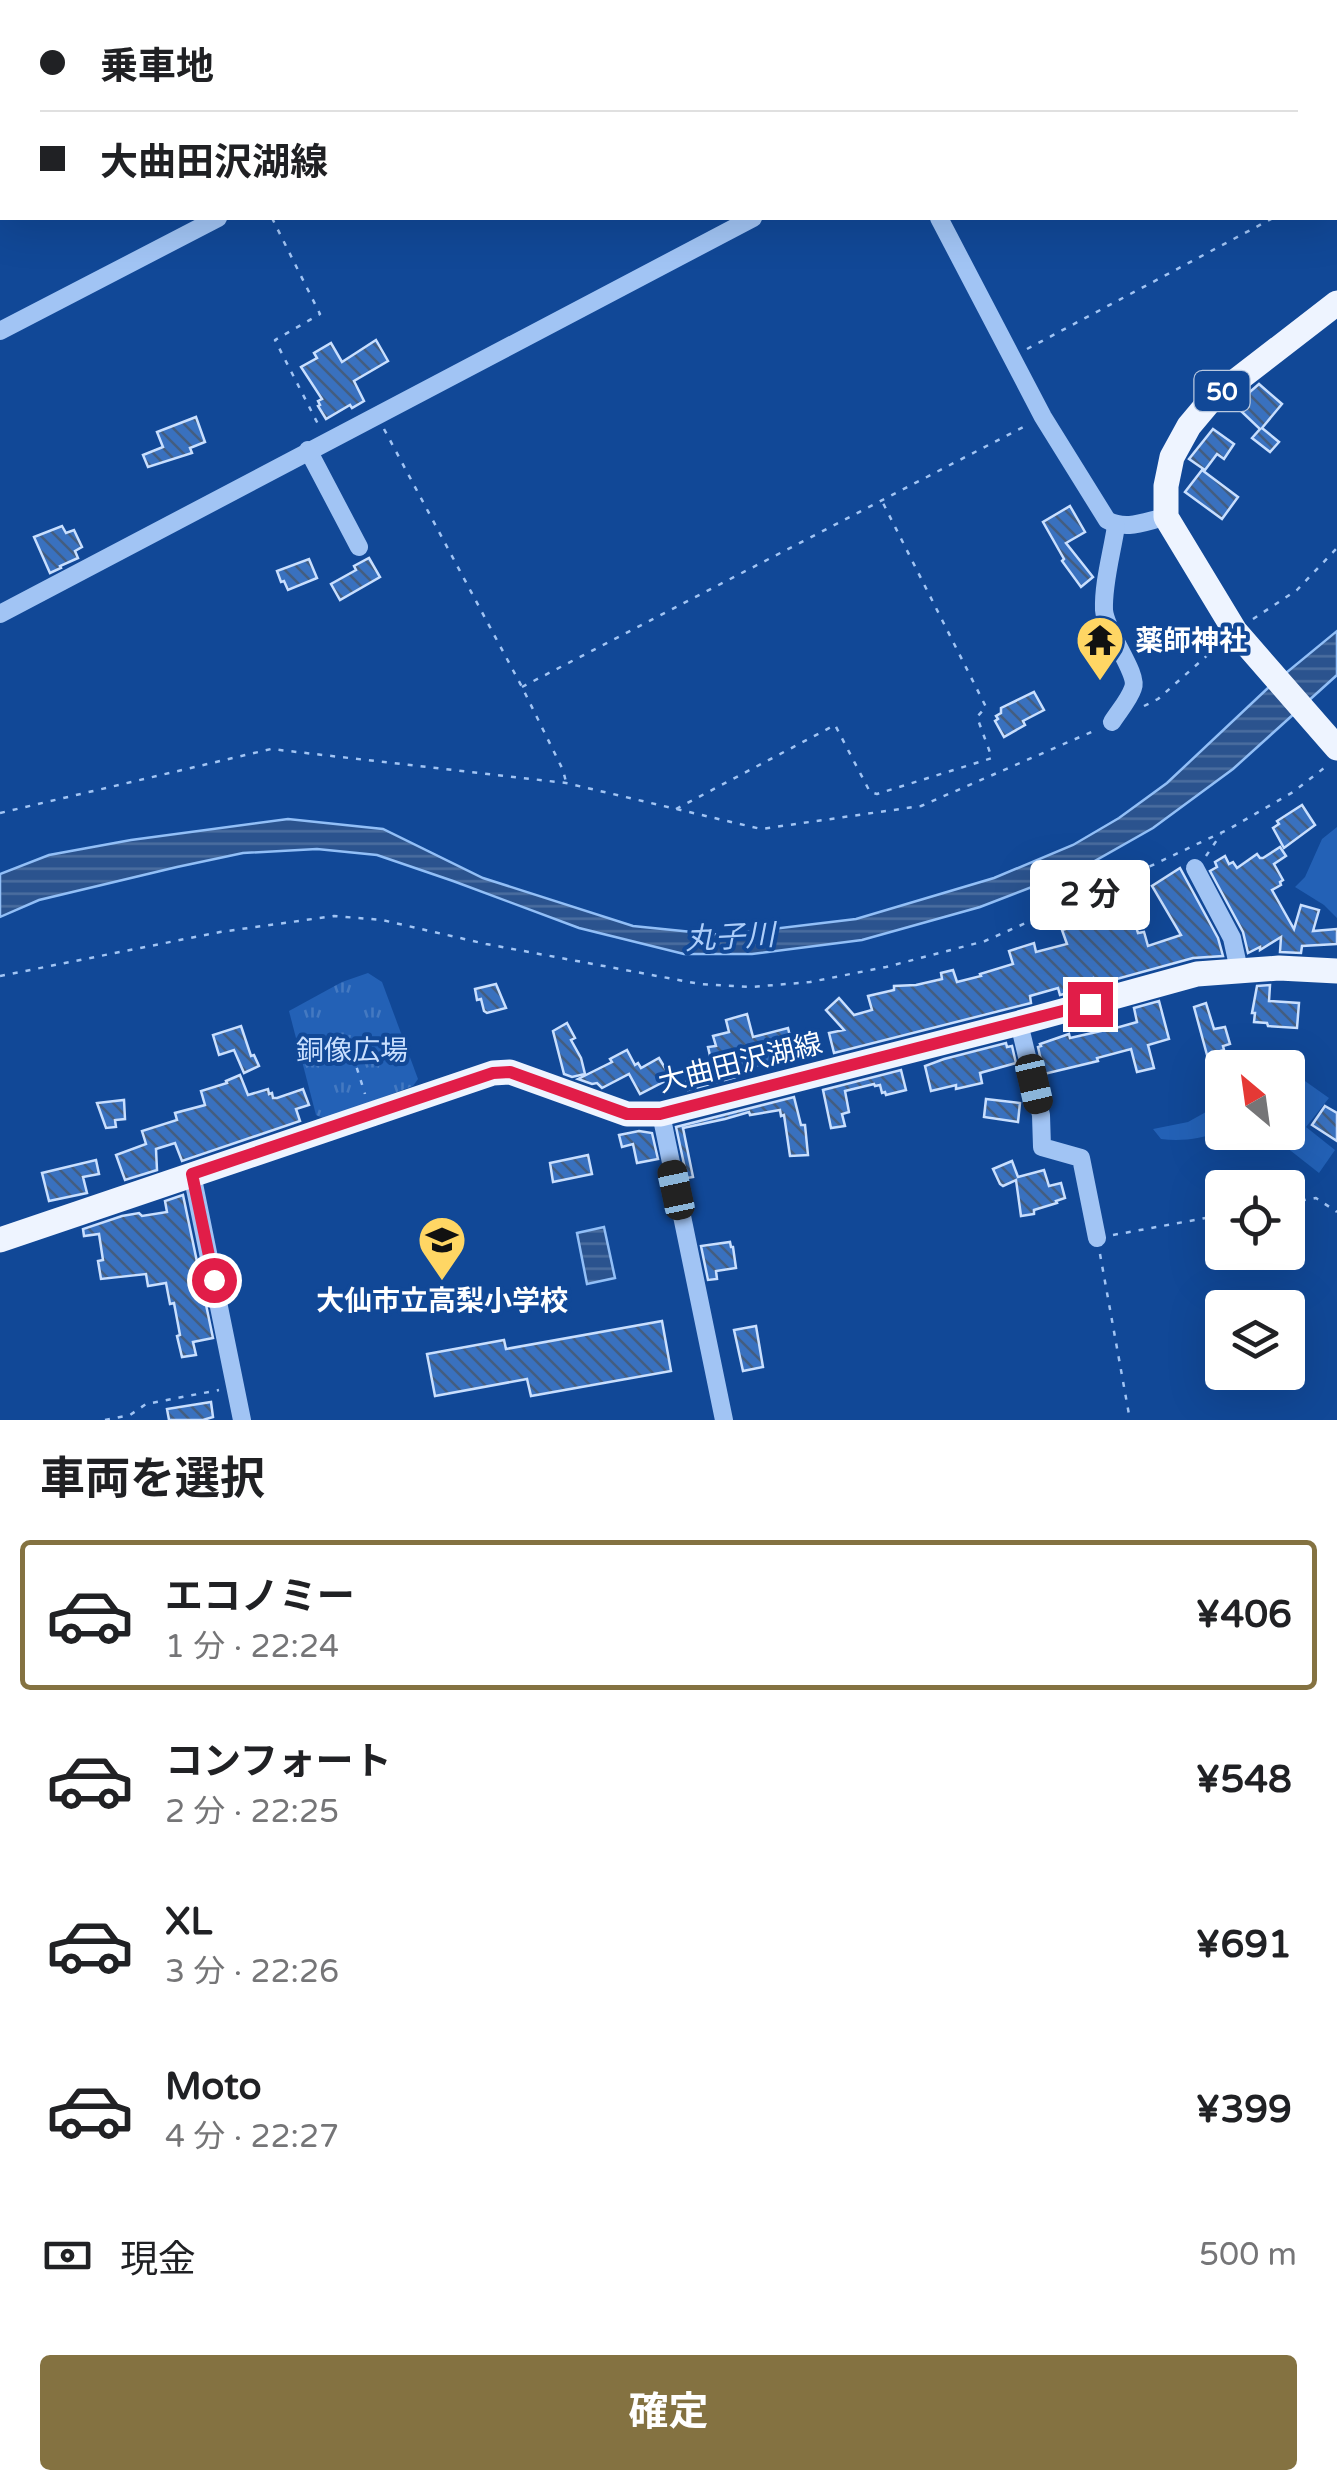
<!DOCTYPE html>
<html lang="ja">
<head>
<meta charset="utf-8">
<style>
  body { margin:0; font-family:"Varela Round","Noto Sans JP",sans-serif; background:#f6f6f6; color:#202124; height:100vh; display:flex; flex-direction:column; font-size:38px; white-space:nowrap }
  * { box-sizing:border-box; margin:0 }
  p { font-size:32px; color:#757577 }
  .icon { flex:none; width:55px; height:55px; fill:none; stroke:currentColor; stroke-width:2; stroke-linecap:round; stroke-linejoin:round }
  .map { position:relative; height:1420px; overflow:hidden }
  .sheet { display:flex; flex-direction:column; background:#fff; flex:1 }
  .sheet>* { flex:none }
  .top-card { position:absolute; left:0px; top:0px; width:1338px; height:220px; box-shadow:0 10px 40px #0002; display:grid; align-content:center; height:220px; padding:0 40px; background:#fff }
  .needle { width:65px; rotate:331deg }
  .tools { position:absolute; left:1205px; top:1050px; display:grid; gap:20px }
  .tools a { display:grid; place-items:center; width:100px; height:100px; border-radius:10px; background:#fff; box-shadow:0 10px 40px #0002; font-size:50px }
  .end { position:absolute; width:45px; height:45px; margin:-22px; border:12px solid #e11d48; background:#fff; box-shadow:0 0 0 5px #fff }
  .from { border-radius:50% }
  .bubble { position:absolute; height:70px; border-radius:10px; background:#fff; box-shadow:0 10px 40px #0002; font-size:32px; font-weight:700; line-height:70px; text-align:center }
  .car { position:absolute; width:30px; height:60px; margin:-30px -15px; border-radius:12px; box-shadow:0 0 8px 2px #0007; background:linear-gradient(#222 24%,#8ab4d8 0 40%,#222 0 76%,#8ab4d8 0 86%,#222 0) }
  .top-card b { display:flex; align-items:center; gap:35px; height:95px; font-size:38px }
  .top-card b+b { border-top:2px solid #e0e0e0 }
  .top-card i { width:25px; height:25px; background:#202124 }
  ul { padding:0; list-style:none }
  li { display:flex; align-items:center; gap:30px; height:150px; margin:0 20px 15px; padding:0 20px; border:5px solid transparent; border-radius:10px }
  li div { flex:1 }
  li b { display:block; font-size:38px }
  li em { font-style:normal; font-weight:700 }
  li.selected { border-color:#847241 }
  li>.icon { width:90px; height:90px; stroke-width:1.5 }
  h2 { padding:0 40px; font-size:45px; line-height:120px }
  .pay { display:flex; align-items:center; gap:25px; height:110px; padding:0 40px; font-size:38px }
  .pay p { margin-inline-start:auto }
  .button { display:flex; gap:20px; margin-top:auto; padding:20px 40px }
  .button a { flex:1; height:115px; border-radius:10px; background:#847241; color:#fff; font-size:40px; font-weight:700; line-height:115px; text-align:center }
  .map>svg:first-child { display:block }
</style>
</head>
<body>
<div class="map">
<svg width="1337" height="1420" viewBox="0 0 1337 1420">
  <defs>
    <pattern id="park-tufts" width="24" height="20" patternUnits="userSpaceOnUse" patternTransform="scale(2.5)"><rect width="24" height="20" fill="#2361b6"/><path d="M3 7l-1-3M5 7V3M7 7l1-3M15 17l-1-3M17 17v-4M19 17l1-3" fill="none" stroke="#4479c1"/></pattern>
    <pattern id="water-rules" width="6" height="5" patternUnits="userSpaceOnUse" patternTransform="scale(2.5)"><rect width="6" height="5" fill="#2b538e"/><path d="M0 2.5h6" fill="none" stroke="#4b6d9f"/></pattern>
    <pattern id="building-back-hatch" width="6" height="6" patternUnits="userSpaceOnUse" patternTransform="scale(2.5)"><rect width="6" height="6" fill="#3971bf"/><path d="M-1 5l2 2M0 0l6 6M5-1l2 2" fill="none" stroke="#435d80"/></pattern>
  </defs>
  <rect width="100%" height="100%" fill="#114897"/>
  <g fill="#2361b6">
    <path d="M1337 827V918L1324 905 1295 887 1305 877 1322 839Z"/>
    <path d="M1288 1069 1329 1098 1306 1127 1335 1150 1319 1173 1268 1133 1288 1132Z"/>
    <path d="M1222 1103V1132C1201 1138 1183 1142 1161 1139L1153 1129 1188 1122Z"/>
  </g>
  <path fill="url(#park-tufts)" d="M368 973 382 982 418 1079 413 1086 325 1119 316 1115 289 1011 342 982Z"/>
  <g fill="url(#water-rules)" stroke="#92bff7" stroke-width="2.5">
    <path d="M1337 631V675L1233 769 1153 828 1084 867 980 907 862 940 752 954H684L579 928 453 881 377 855 317 849 243 853 177 867 39 900 0 917V874L49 855 131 840 288 819 383 829 483 878 633 926 722 935 856 919 994 878 1073 845 1119 818 1167 783 1269 687Z"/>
    <path d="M604 1227 615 1278 587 1284 577 1233Z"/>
  </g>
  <g fill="url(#building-back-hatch)" stroke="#c9dffe" stroke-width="2.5">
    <path d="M376 340 388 361 354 381 364 401 352 408 350 405 326 419 318 406 320 405 318 401 322 399 301 367 317 358 314 353 331 343 342 362Z"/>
    <path d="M1259 384 1282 404 1262 428 1279 442 1270 452 1252 438 1260 429 1242 412 1244 410 1236 404Z"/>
    <path d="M196 417 205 442 190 448 192 453 148 467 143 455 163 447 157 432Z"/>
    <path d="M1213 429 1234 444 1224 459 1217 454 1205 470 1189 459Z"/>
    <path d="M1202 470 1238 497 1222 519 1185 492Z"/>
    <path d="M1070 506 1085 532 1066 543 1093 577 1081 587 1062 561 1064 559 1043 522Z"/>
    <path d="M62 526 66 533 74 530 82 547 75 551 78 558 60 566 61 568 50 573 34 537Z"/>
    <path d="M369 558 380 577 340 600 331 584 356 570 354 566Z"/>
    <path d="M309 559 317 578 288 590 284 581 281 582 277 571Z"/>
    <path d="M1034 692 1044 710 1023 721 1025 725 1004 737 995 721 998 719 996 716 1001 713V708Z"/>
    <path d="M1302 805 1315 825 1284 848 1273 828 1279 824 1277 821Z"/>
    <path d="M1280 847 1286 856 1274 864 1283 880 1280 882 1281 885 1272 890 1294 929 1301 905 1319 910 1313 931 1337 929V944L1302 946 1301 953 1280 952 1281 937 1260 950V947L1248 953 1243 932 1210 871 1217 867 1215 862 1225 856 1229 864 1233 862 1237 868 1257 854 1260 858H1263Z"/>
    <path d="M1180 868 1218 938 1223 956 1193 958 1095 985 1093 978 1070 985 1072 992 1060 995 1058 988 1030 996 1031 1003 834 1053 829 1033 844 1030 826 1010 839 998 854 1015 872 1010 868 996 894 990V986L916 985 942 979 941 973 953 970 957 982 981 976 980 974 1013 964 1009 951 1034 943 1036 952 1067 944 1062 930 1090 922 1089 919 1119 910 1118 908 1129 904 1138 933 1144 932 1148 946 1181 935 1152 886Z"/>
    <path d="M496 984 506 1008 487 1013 484 1011 481 999 477 1000 475 989Z"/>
    <path d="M1270 985 1269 1001 1299 1003 1297 1028 1268 1026 1267 1023 1254 1022 1255 1013H1252L1257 986Z"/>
    <path d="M1159 1001 1169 1039 1148 1045 1154 1068 1137 1072 1131 1049 1097 1058 1098 1061 1044 1074 1038 1047 1041 1046 1040 1044 1069 1034 1070 1038 1101 1031 1098 1019 1111 1015 1113 1014 1116 1028 1137 1022 1134 1008Z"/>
    <path d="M1206 1003 1214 1029 1225 1027 1230 1044 1223 1046 1224 1050 1207 1055 1194 1007Z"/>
    <path d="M747 1014 753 1037 788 1028 795 1057 749 1067 751 1073 688 1090 686 1082 701 1079 699 1070 709 1068 708 1061 711 1060 708 1047 716 1046 713 1036 729 1032 726 1020Z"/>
    <path d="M567 1023 575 1038 571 1040 581 1058 585 1074 572 1077 564 1074 553 1031Z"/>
    <path d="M241 1026 251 1056 254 1055 259 1066 244 1073 234 1050 219 1055 213 1035Z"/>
    <path d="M1006 1043 1007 1047 1012 1046 1016 1063 980 1073 982 1083 956 1089V1085L931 1091 925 1066 944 1059Z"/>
    <path d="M627 1050 635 1065 638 1063 641 1068 659 1058 671 1078 640 1094 629 1074 602 1088 597 1083 592 1084 578 1079 612 1062 610 1059Z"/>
    <path d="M901 1070 906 1090 886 1095 885 1092 882 1093 880 1085 875 1086 874 1084 845 1091 849 1112 842 1114 845 1126 831 1128 823 1090Z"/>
    <path d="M240 1075 248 1095 268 1089 269 1094 272 1093 273 1098H277L303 1089 309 1105 296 1109 300 1121 182 1161 175 1143 156 1149 157 1170 125 1180 116 1155 146 1144 142 1131 177 1120 175 1113 205 1105 201 1091 227 1083 226 1081Z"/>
    <path d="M794 1097 801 1125H805L808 1155 790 1156 784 1115 781 1116 780 1110 750 1115 749 1112 725 1119 683 1128 693 1177 687 1178 676 1127Z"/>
    <path d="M986 1099 1020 1103 1018 1122 984 1117Z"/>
    <path d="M124 1100 125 1119 115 1120 116 1127 106 1128 97 1103Z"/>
    <path d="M1325 1106 1337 1113V1141L1312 1125Z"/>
    <path d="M639 1131 652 1133 658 1159 637 1163 633 1144 622 1147 619 1135Z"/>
    <path d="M588 1155 592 1174 553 1182 550 1163Z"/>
    <path d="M96 1160 99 1174 83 1177 87 1193 49 1201 42 1173Z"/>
    <path d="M1012 1161 1018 1177 1044 1170 1049 1186 1061 1183 1065 1198 1056 1201 1057 1203 1034 1210V1214L1021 1216 1016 1180 1003 1186 1000 1184 993 1169Z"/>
    <path d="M183 1195 213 1338 193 1342 196 1355 182 1357 177 1336 180 1335 174 1303 170 1304 166 1283 148 1286 146 1274 101 1279 98 1261 103 1260 99 1234 84 1236 83 1229 122 1216 139 1213 142 1216 167 1212 165 1201Z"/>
    <path d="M730 1242 731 1247H733L736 1268 716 1271 717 1279 708 1280 701 1246Z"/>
    <path d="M662 1321 671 1371 531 1396 527 1379 435 1396 427 1354 504 1340 506 1349Z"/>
    <path d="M756 1326 763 1367 743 1371 734 1330Z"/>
    <path d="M211 1402 213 1417 203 1420H169L167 1409Z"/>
  </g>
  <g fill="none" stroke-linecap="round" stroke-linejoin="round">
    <g stroke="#a1c4f4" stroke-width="2.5" stroke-dasharray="5 8" stroke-linecap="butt">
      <path d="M158 0 159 2"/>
      <path d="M1283 0 1285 2"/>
      <path d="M925 2 930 0"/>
      <path d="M1335 99 1337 103"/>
      <path d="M1335 184 1337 183"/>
      <path d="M272 218 320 314 275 340 319 426"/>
      <path d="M1027 349 1273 218"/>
      <path d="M384 429 522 687 563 770 566 782"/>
      <path d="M1253 619 1297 590 1337 548"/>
      <path d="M522 687 1029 424"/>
      <path d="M1144 706 1158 699 1219 645"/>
      <path d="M676 809 835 725 870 792 877 794 992 758 977 717 986 707 882 501"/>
      <path d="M0 813 271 749 566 783 761 829 921 806 1096 730"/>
      <path d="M1206 856 1221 834"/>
      <path d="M0 976 220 932 334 916 382 920 486 944 700 984 751 987 810 982 886 967 985 941 1087 896 1229 829 1293 792 1328 765"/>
      <path d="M349 1043 365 1094"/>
      <path d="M1288 1203 1316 1198 1337 1212"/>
      <path d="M1113 1235 1222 1215"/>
      <path d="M1100 1254 1130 1420"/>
      <path d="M105 1420 130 1415 146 1404 219 1390"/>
    </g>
    <g stroke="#a1c4f4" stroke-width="18">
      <path d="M824 0 826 2"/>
      <path d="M632 2 637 0"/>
      <path d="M939 218 1043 417 1107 520C1126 531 1146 521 1166 517"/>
      <path d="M0 331 218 218"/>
      <path d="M308 450 359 547"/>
      <path d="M0 614 753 218"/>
      <path d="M1112 722C1119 711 1129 700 1133 688 1139 674 1106 633 1104 610 1103 583 1112 553 1116 526"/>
      <path d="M1195 868 1232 938 1239 970"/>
      <path d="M1019 1023 1041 1115 1042 1147 1081 1158 1097 1238"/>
      <path d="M661 1114 724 1420"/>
      <path d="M192 1174 242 1420"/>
    </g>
    <g stroke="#eef4ff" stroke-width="25">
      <path d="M1337 303 1210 401 1189 426 1172 457 1166 486V517L1235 631 1337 748"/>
      <path d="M0 1240 493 1073 510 1072 627 1114H661L1019 1023 1197 974 1279 968 1337 971"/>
    </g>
  </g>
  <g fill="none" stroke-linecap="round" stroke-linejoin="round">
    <path stroke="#e11d48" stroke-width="12" d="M214 1280 192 1174 493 1073 510 1072 627 1114H660L1090 1004"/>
  </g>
  <defs>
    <g id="temple-pin" transform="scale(2.5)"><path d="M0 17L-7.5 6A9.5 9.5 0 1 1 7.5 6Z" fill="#ffd664" stroke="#114897"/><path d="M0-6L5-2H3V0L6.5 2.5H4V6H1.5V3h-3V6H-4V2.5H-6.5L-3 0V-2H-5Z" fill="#111"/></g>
    <g id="school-pin" transform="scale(2.5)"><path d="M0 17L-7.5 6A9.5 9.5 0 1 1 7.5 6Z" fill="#ffd664" stroke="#114897"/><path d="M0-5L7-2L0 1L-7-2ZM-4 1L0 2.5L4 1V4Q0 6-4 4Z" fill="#111"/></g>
  </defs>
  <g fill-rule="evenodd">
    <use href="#temple-pin" x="1100" y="640"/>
    <use href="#school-pin" x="442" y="1240"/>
  </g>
  <g text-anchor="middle" stroke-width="8" stroke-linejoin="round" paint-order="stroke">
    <rect fill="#114897" stroke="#b8c8e0" stroke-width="2.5" x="1194.5" y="371" width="55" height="40" rx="8"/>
    <g font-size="25" font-weight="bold" fill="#fff">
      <text x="1222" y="400">50</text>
    </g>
    <g font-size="28" font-weight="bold" fill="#fff" stroke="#114897" text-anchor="start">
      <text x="1135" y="650">薬師神社</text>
      <text x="442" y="1310" text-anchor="middle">大仙市立高梨小学校</text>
    </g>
    <g font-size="28" fill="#c9dffe" stroke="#114897">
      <text x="352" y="1060">銅像広場</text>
    </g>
    <g font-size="28" fill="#fff" stroke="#114897">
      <text transform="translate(740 1062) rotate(-14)" y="10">大曲田沢湖線</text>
    </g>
    <g font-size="30" font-style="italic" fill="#adcefa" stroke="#114897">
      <text transform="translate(730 937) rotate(-3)" y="10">丸子川</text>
    </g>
  </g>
</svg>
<div class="tools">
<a><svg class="needle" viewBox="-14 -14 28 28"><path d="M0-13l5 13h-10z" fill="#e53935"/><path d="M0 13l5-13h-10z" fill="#757577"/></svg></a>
<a><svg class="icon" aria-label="locate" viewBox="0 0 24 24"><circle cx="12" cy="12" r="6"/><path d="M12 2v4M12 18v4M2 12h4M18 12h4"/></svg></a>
<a><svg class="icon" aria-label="layers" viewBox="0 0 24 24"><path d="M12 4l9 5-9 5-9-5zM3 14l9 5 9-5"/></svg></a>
</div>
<i class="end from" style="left:214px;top:1280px"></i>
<i class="end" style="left:1090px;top:1004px"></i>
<div class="bubble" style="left:1030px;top:860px;width:120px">2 分</div>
<i class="car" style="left:1034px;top:1084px;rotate:167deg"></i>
<i class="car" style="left:676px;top:1190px;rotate:348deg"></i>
<div class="top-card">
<b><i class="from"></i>乗車地</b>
<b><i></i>大曲田沢湖線</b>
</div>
</div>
<section class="sheet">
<h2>車両を選択</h2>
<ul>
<li class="selected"><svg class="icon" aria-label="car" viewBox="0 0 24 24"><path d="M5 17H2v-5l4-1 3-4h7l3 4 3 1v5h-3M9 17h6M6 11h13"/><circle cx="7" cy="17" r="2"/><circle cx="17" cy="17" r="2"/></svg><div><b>エコノミー</b><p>1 分 · 22:24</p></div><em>¥406</em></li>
<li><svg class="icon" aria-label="car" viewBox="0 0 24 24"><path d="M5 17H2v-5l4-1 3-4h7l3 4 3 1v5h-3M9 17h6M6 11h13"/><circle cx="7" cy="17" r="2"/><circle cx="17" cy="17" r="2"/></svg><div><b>コンフォート</b><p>2 分 · 22:25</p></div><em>¥548</em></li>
<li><svg class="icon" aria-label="car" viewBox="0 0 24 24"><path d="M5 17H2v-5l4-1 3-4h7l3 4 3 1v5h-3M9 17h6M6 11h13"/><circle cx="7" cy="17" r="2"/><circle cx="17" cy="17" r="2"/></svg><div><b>XL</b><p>3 分 · 22:26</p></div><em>¥691</em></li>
<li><svg class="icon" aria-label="car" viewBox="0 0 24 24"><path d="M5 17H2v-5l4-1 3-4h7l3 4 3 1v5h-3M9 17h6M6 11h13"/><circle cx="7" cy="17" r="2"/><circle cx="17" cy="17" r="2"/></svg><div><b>Moto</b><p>4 分 · 22:27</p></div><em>¥399</em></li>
</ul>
<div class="pay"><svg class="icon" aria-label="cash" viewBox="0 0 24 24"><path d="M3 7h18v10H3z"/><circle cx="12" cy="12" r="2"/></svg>現金<p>500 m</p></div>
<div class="button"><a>確定</a></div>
</section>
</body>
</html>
